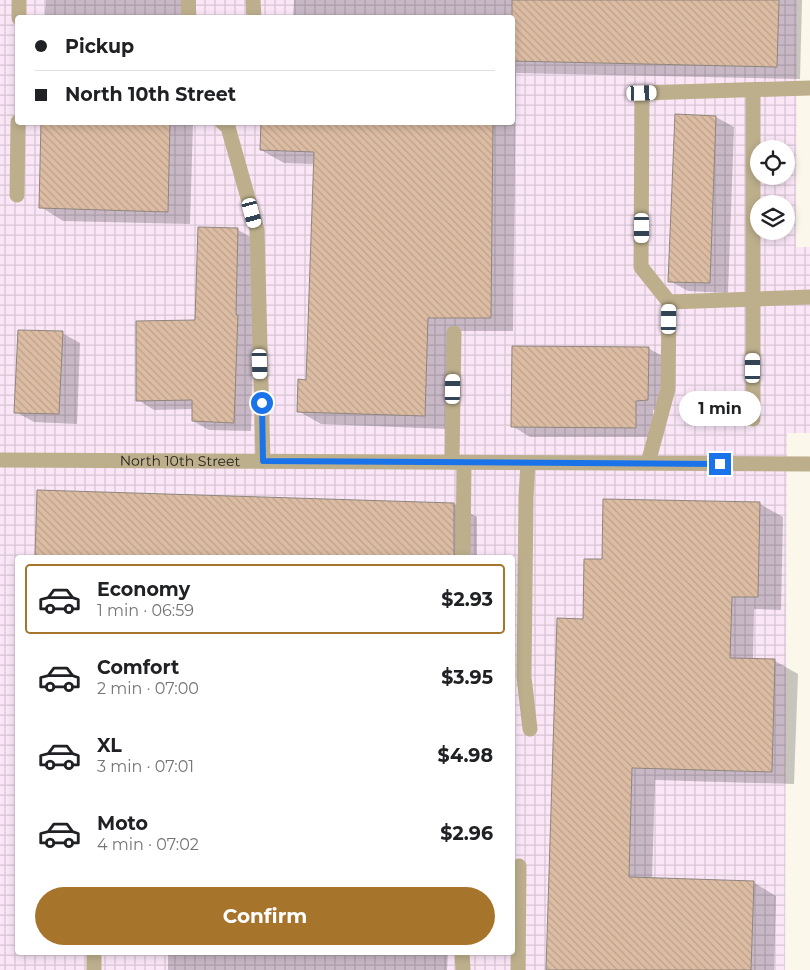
<!DOCTYPE html>
<html lang="en">
<head>
<meta charset="utf-8">
<style>
  body { margin:0; font-family:Montserrat,sans-serif; background:#f6f6f6; color:#202124; height:100vh; display:flex; flex-direction:column; font-size:19px; white-space:nowrap }
  * { box-sizing:border-box; margin:0 }
  p { font-size:16px; color:#757577 }
  .icon { flex:none; width:28px; height:28px; fill:none; stroke:currentColor; stroke-width:2; stroke-linecap:round; stroke-linejoin:round }
  .map { position:relative; flex:1; overflow:hidden }
  .drawer { position:absolute; left:15px; top:555px; width:500px; height:400px; display:flex; flex-direction:column; background:#fff; border-radius:5px; box-shadow:0 2px 8px #0003 }
  .drawer>* { flex:none }
  .guide { position:absolute; left:15px; top:15px; width:500px; height:110px; border-radius:5px; box-shadow:0 2px 8px #0003; display:grid; align-content:center; height:110px; padding:0 20px; background:#fff }
  .fabs { position:absolute; left:750px; top:140px; display:grid; gap:10px }
  .fabs a { display:grid; place-items:center; width:45px; height:45px; border-radius:50%; background:#fff; box-shadow:0 2px 8px #0003; font-size:25px }
  .end { position:absolute; width:22px; height:22px; margin:-11px; border:6px solid #1a73e8; background:#fff; box-shadow:0 0 0 2px #fff }
  .from { border-radius:50% }
  .bubble { position:absolute; height:35px; border-radius:18px; background:#fff; box-shadow:0 2px 8px #0003; font-size:16px; font-weight:700; line-height:35px; text-align:center }
  .car { position:absolute; width:15px; height:30px; margin:-15px -8px; border-radius:6px; box-shadow:0 0 4px 1px #0007; background:linear-gradient(#fff 24%,#345 0 40%,#fff 0 76%,#345 0 86%,#fff 0) }
  .guide b { display:flex; align-items:center; gap:18px; height:48px; font-size:19px }
  .guide b+b { border-top:1px solid #e0e0e0 }
  .guide i { width:12px; height:12px; background:#202124 }
  ul { padding:9px 0 0; list-style:none }
  li { display:flex; align-items:center; gap:15px; height:70px; margin:0 10px 8px; padding:0 10px; border:2px solid transparent; border-radius:5px }
  li div { flex:1 }
  li b { display:block; font-size:19px }
  li em { font-style:normal; font-weight:700 }
  li.selected { border-color:#a6742b }
  li>.icon { width:45px; height:45px; stroke-width:1.5 }
  .button { display:flex; gap:10px; margin-top:auto; padding:10px 20px }
  .button a { flex:1; height:58px; border-radius:30px; background:#a6742b; color:#fff; font-size:20px; font-weight:700; line-height:58px; text-align:center }
  .map>svg:first-child { display:block }
</style>
</head>
<body>
<div class="map">
<svg width="810" height="970" viewBox="0 0 810 970">
  <defs>
    <pattern id="industrial-grid" width="8" height="8" patternUnits="userSpaceOnUse" patternTransform="scale(1.25)"><rect width="8" height="8" fill="#fae6f7"/><path d="M0 4h8M4 0v8" fill="none" stroke="#d6c5d3"/></pattern>
    <pattern id="building-back-hatch" width="6" height="6" patternUnits="userSpaceOnUse" patternTransform="scale(1.25)"><rect width="6" height="6" fill="#dcbca3"/><path d="M-1 5l2 2M0 0l6 6M5-1l2 2" fill="none" stroke="#bda18c"/></pattern>
  </defs>
  <rect width="100%" height="100%" fill="#fbf7eb"/>
  <path fill="url(#industrial-grid)" fill-rule="evenodd" d="M0 0H797L796 247H810V433H787L785 970H0ZM18 18H512V122H18ZM759 149H786V176H759ZM759 204H786V231H759ZM18 558H512V952H18Z"/>
  <g fill="#0003">
    <path d="M46 0H196V18H45Z"/>
    <path d="M294 0H802L800 79 516 73 513 331H451L447 429 321 424 298 411 307 381 315 164 284 163 261 150 262 122H512V18H293Z"/>
    <path d="M676 116 716 117 734 127 728 293 688 291 670 281Z"/>
    <path d="M43 122H193L190 224 63 221 41 207Z"/>
    <path d="M238 230 254 239 252 324 254 326 251 431 209 430 193 421V409L154 410 138 400 196 321Z"/>
    <path d="M62 333 80 343 77 424 34 422 16 412Z"/>
    <path d="M648 348 666 358V410H653V437H530L512 426Z"/>
    <path d="M454 504 477 517V558H36Z"/>
    <path d="M760 504 783 517 781 610 754 609 753 660 775 661 798 674 794 784 655 780 652 879 753 882 776 896 774 970H547L584 620 603 560Z"/>
    <path d="M168 952H448L447 970H168Z"/>
  </g>
  <g fill="url(#building-back-hatch)" stroke="#8f867e">
    <path d="M512 0H779L777 67 512 61Z"/>
    <path d="M675 114 716 116 710 283 668 282Z"/>
    <path d="M41 122H170L168 212 39 208Z"/>
    <path d="M261 122H493L491 318H428L425 416 297 412 298 379 306 380 314 152 260 150Z"/>
    <path d="M198 227 238 228 236 315H238L234 423 192 421V400L136 401V321L195 320Z"/>
    <path d="M18 330 63 331 59 414 14 413Z"/>
    <path d="M512 346 649 347 648 400 636 401V428L511 427Z"/>
    <path d="M37 490 454 503V558H35Z"/>
    <path d="M603 499 760 502 758 597H732L730 658 775 659 772 772 632 768 629 877 754 881 751 970H546L557 618 583 619 584 559H602Z"/>
  </g>
  <g fill="none" stroke-linecap="round" stroke-linejoin="round">
    <g stroke="#bdaf8c" stroke-width="15">
      <path d="M188 0 189 18"/>
      <path d="M253 0 254 18"/>
      <path d="M19 18V0"/>
      <path d="M222 122 228 127 257 230 263 461"/>
      <path d="M17 195 18 122"/>
      <path d="M669 302 810 297"/>
      <path d="M753 419V90"/>
      <path d="M452 462 454 333"/>
      <path d="M528 463 526 497 524 677 530 729"/>
      <path d="M648 463 668 389 669 302 641 267 642 93 810 88"/>
      <path d="M463 558 464 463"/>
      <path d="M94 952V970"/>
      <path d="M462 952 463 970"/>
      <path d="M518 970 519 866"/>
    </g>
    <path stroke="#bdaf8c" stroke-width="15" id="s1" d="M0 460 810 464"/>
  </g>
  <g fill="none" stroke-linecap="round" stroke-linejoin="round">
    <path stroke="#1a73e8" stroke-width="6" d="M262 403 263 461 720 464"/>
  </g>
  <g text-anchor="middle" stroke-width="4" stroke-linejoin="round" paint-order="stroke">
    <g font-size="14" fill="#24221e" stroke="#fff">
      <text dy="5" stroke="none"><textPath href="#s1" startOffset="180">North 10th Street</textPath></text>
    </g>
  </g>
</svg>
<div class="fabs">
<a><svg class="icon" aria-label="locate" viewBox="0 0 24 24"><circle cx="12" cy="12" r="6"/><path d="M12 2v4M12 18v4M2 12h4M18 12h4"/></svg></a>
<a><svg class="icon" aria-label="layers" viewBox="0 0 24 24"><path d="M12 4l9 5-9 5-9-5zM3 14l9 5 9-5"/></svg></a>
</div>
<i class="end from" style="left:262px;top:403px"></i>
<i class="end" style="left:720px;top:464px"></i>
<div class="bubble" style="left:679px;top:391px;width:82px">1 min</div>
<i class="car" style="left:642px;top:93px;rotate:88deg"></i>
<i class="car" style="left:252px;top:213px;rotate:165deg"></i>
<i class="car" style="left:642px;top:228px;rotate:180deg"></i>
<i class="car" style="left:669px;top:319px;rotate:1deg"></i>
<i class="car" style="left:260px;top:364px;rotate:178deg"></i>
<i class="car" style="left:753px;top:368px;rotate:0deg"></i>
<i class="car" style="left:453px;top:389px;rotate:1deg"></i>
<div class="guide">
<b><i class="from"></i>Pickup</b>
<b><i></i>North 10th Street</b>
</div>
<section class="drawer">
<ul>
<li class="selected"><svg class="icon" aria-label="car" viewBox="0 0 24 24"><path d="M5 17H2v-5l4-1 3-4h7l3 4 3 1v5h-3M9 17h6M6 11h13"/><circle cx="7" cy="17" r="2"/><circle cx="17" cy="17" r="2"/></svg><div><b>Economy</b><p>1 min · 06:59</p></div><em>$2.93</em></li>
<li><svg class="icon" aria-label="car" viewBox="0 0 24 24"><path d="M5 17H2v-5l4-1 3-4h7l3 4 3 1v5h-3M9 17h6M6 11h13"/><circle cx="7" cy="17" r="2"/><circle cx="17" cy="17" r="2"/></svg><div><b>Comfort</b><p>2 min · 07:00</p></div><em>$3.95</em></li>
<li><svg class="icon" aria-label="car" viewBox="0 0 24 24"><path d="M5 17H2v-5l4-1 3-4h7l3 4 3 1v5h-3M9 17h6M6 11h13"/><circle cx="7" cy="17" r="2"/><circle cx="17" cy="17" r="2"/></svg><div><b>XL</b><p>3 min · 07:01</p></div><em>$4.98</em></li>
<li><svg class="icon" aria-label="car" viewBox="0 0 24 24"><path d="M5 17H2v-5l4-1 3-4h7l3 4 3 1v5h-3M9 17h6M6 11h13"/><circle cx="7" cy="17" r="2"/><circle cx="17" cy="17" r="2"/></svg><div><b>Moto</b><p>4 min · 07:02</p></div><em>$2.96</em></li>
</ul>
<div class="button"><a>Confirm</a></div>
</section>
</div>
</body>
</html>
